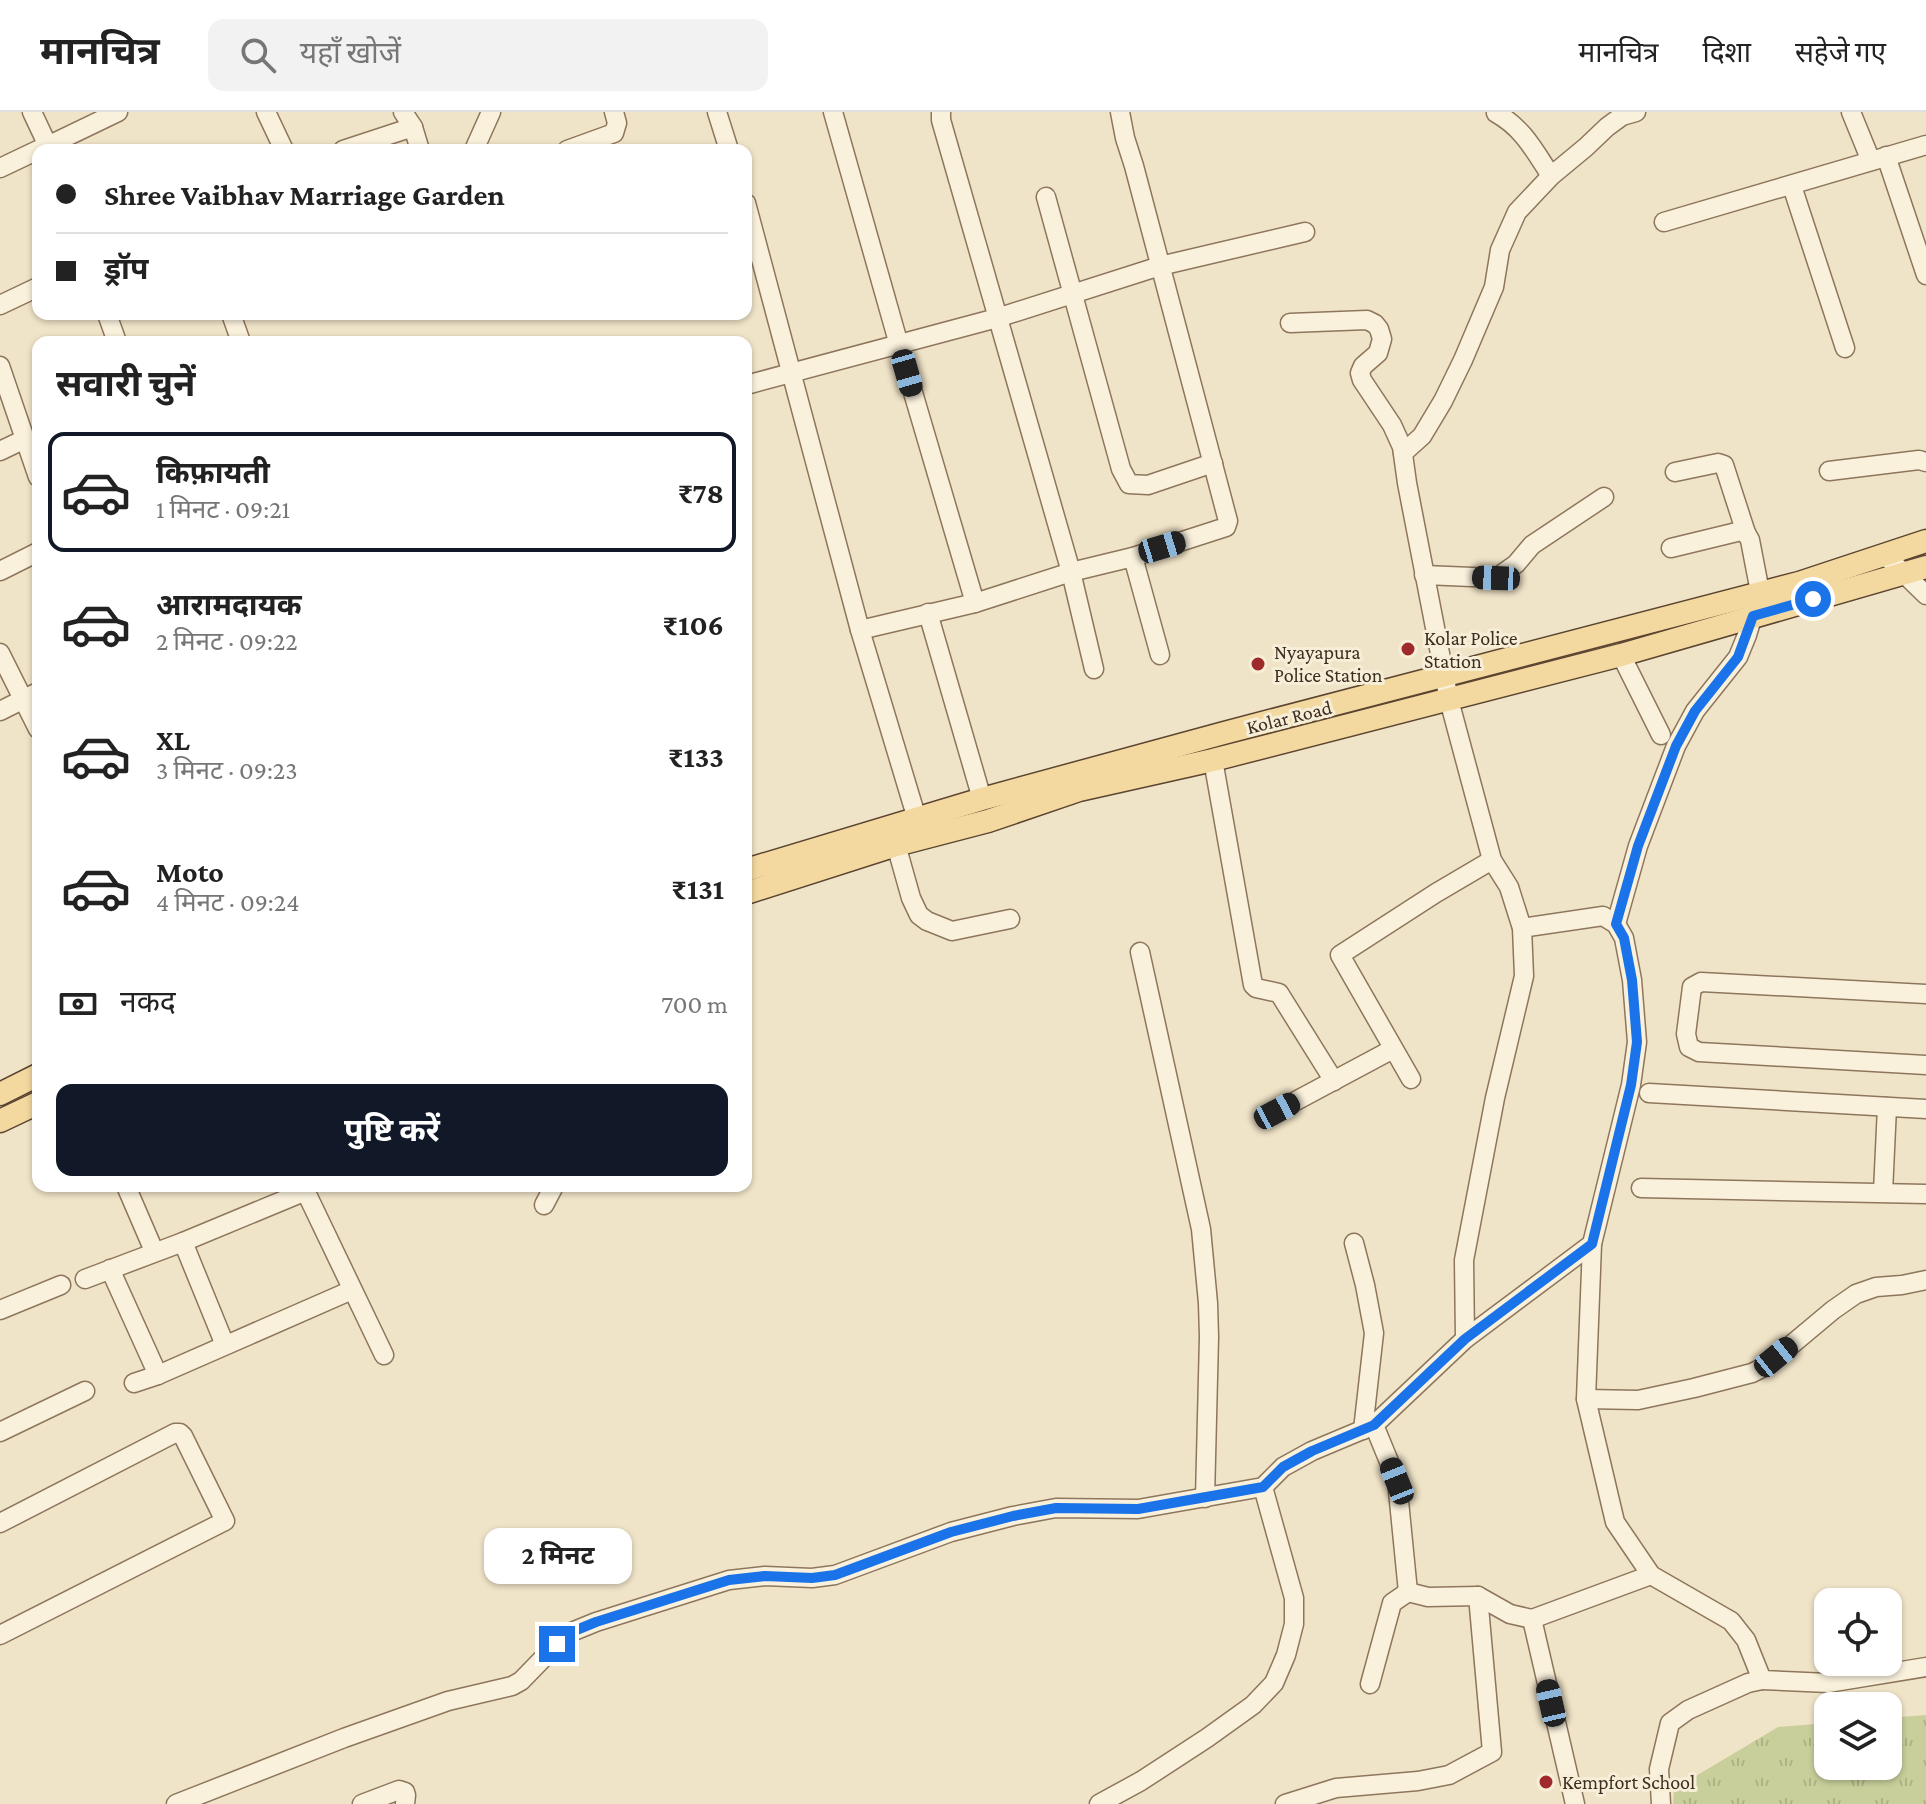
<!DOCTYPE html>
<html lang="hi">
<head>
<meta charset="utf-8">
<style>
  body { margin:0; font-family:"Crimson Pro","Noto Sans Devanagari",serif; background:#f2f2f2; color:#222; height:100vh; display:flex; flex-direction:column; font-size:30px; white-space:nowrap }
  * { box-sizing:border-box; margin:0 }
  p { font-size:26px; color:#767676 }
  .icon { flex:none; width:44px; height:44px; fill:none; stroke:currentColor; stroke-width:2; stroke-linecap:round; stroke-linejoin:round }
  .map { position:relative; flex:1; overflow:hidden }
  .drawer { position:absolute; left:32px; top:224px; width:720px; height:856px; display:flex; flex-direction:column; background:#fff; border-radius:16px; box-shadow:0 2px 6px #0004 }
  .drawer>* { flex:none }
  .guide { position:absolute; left:32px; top:32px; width:720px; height:176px; border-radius:16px; box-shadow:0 2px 6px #0004; display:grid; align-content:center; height:176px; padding:0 24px; background:#fff }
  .buttons { position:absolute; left:1814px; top:1476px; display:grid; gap:16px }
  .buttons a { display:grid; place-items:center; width:88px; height:88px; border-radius:16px; background:#fff; box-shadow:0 2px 6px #0004; font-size:40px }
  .end { position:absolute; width:36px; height:36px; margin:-18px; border:10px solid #1a73e8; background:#fff; box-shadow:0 0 0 4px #fff }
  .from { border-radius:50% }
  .bubble { position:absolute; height:56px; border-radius:16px; background:#fff; box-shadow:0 2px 6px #0004; font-size:26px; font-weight:700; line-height:56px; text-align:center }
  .car { position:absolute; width:24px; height:48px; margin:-24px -12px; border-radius:10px; box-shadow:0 0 6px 2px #0007; background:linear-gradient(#222 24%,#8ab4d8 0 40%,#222 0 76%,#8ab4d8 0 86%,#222 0) }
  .guide b { display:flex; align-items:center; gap:28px; height:76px; font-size:30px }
  .guide b+b { border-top:2px solid #e0e0e0 }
  .guide i { width:20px; height:20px; background:#222 }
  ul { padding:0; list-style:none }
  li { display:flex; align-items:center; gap:24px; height:120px; margin:0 16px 12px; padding:0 8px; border:4px solid transparent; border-radius:16px }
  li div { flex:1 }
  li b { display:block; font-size:30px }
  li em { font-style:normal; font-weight:700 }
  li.active { border-color:#111827 }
  li>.icon { width:72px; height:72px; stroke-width:1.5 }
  h2 { padding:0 24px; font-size:36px; line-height:96px }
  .pay { display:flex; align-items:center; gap:20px; height:88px; padding:0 24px; font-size:30px }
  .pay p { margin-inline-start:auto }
  .cta { display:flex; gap:16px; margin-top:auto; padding:16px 24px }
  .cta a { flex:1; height:92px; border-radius:16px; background:#111827; color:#fff; font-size:32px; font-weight:700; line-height:92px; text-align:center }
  header { display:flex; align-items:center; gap:48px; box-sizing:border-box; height:112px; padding:0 40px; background:#fff; border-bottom:2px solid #e0e0e0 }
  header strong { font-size:38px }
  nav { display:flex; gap:44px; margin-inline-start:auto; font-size:28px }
  .search { width:560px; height:72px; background:#f2f2f2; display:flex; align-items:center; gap:20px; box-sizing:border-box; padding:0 28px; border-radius:16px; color:#767676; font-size:30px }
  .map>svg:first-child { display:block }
</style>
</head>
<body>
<header>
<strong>मानचित्र</strong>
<div class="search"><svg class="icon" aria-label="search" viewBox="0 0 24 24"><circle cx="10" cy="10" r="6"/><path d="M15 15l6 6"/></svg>यहाँ खोजें</div>
<nav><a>मानचित्र</a><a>दिशा</a><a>सहेजे गए</a></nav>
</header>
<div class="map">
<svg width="1926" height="1692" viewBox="0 0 1926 1692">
  <defs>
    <pattern id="grass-tufts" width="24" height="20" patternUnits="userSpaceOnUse" patternTransform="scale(2)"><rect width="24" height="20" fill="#c9cf9b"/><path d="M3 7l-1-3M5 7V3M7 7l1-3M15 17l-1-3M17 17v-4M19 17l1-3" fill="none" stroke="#aeb285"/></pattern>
  </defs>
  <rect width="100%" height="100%" fill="#f0e4c8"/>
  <path fill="url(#grass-tufts)" d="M1926 1603V1692H1673L1674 1677 1778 1615 1828 1611V1654H1888V1606Z"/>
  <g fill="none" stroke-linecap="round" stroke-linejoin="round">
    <g stroke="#8d765c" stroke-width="21">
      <g id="minor">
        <path d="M32 0 48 34"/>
        <path d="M266 0 284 38"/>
        <path d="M717 0 729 38"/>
        <path d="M833 0 899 233 975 491"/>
        <path d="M941 0V8L1071 460 1094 557"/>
        <path d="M1851 0 1871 49"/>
        <path d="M1496 1C1523 16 1534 38 1551 64"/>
        <path d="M413 15 420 38"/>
        <path d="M39 38 118 0"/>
        <path d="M343 38 413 15 403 0"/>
        <path d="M474 38 491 0"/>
        <path d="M567 38 614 21 617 11 614 0"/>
        <path d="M1886 44 1926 163"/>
        <path d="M0 56 38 38"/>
        <path d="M1792 74 1845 236"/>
        <path d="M1046 85 1121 357 1129 372 1148 373 1213 351"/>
        <path d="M746 91 860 518 920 717"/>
        <path d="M1664 110 1926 33"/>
        <path d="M0 193 38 175"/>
        <path d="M107 202 117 230"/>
        <path d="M231 202 241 230"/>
        <path d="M1290 211 1367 208 1375 212 1379 217 1382 227 1378 241 1363 254 1360 261 1362 268 1392 313 1402 335 1407 371 1449 588 1492 748 1509 775 1522 816 1524 864 1495 986 1464 1148 1465 1227"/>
        <path d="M0 254 38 365"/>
        <path d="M746 273 997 206 1160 154 1305 120"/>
        <path d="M0 339 25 327"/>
        <path d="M1403 341 1422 324 1443 289 1463 248 1494 175 1500 138 1517 100 1551 64 1586 35 1607 15 1622 4 1636 0"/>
        <path d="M1829 359 1919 348 1926 350"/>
        <path d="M1675 360 1718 351 1724 353 1746 421"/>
        <path d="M1885 443 1926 483"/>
        <path d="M1133 445 1160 543"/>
        <path d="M0 459 38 440"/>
        <path d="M1424 463 1496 466 1516 452 1532 433 1604 385"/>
        <path d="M928 501 982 687"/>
        <path d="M860 518 975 491 1071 460 1133 445 1226 415 1228 409 1134 54 1125 26 1120 0"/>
        <path d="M0 541 38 617"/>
        <path d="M1621 543 1661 623"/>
        <path d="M0 599 38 580"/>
        <path d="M1213 648 1253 873 1256 876 1279 881 1334 969"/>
        <path d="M893 722 911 786 919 803 927 809 952 819 1010 807"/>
        <path d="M1616 812 1638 734 1676 634 1695 599 1738 545 1747 523 1760 480 1750 428 1746 421 1741 419 1671 436"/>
        <path d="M1522 816 1603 804 1616 812 1624 826 1632 868 1637 930 1631 973 1592 1132 1586 1287 1615 1410 1651 1463 1731 1509 1746 1528 1762 1568 1828 1571 1926 1555"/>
        <path d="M1140 840 1201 1117 1208 1191 1209 1225 1205 1386"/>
        <path d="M1926 882 1701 870 1692 875 1686 922 1689 935 1699 940 1926 953"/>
        <path d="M1411 967 1340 843 1436 781 1492 748"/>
        <path d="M1649 981 1926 997"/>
        <path d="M1277 999 1393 937"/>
        <path d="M126 1074 154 1139"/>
        <path d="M303 1074 384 1243"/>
        <path d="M1641 1076 1926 1082"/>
        <path d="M1883 1080 1887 995"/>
        <path d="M544 1093 554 1074"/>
        <path d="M183 1130 225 1233"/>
        <path d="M1354 1131 1365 1173 1374 1221 1363 1318"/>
        <path d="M110 1157 158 1263"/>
        <path d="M85 1167 183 1130 306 1079"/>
        <path d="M0 1198 61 1173"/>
        <path d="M134 1271 158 1263 352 1178"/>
        <path d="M1586 1287 1638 1288 1694 1276 1752 1261 1766 1254 1833 1198 1856 1182 1876 1175 1902 1173 1926 1168"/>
        <path d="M1374 1313 1397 1369 1408 1480"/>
        <path d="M0 1320 85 1279"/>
        <path d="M0 1411 175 1321H180L183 1324 225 1409 0 1523"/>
        <path d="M1532 1507 1651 1463"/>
        <path d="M1370 1572 1392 1491 1408 1480 1428 1485 1478 1484 1510 1502 1532 1507 1575 1692"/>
        <path d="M176 1692 344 1626 448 1589 512 1574 521 1569 557 1532 574 1519 596 1510 729 1468 765 1464 812 1466 835 1463 951 1420 1013 1404 1056 1396 1138 1397 1263 1375 1283 1355 1312 1339 1374 1313 1465 1227 1592 1132"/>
        <path d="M362 1692 399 1678 405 1680 406 1683 405 1692"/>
        <path d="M1099 1692 1141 1669 1207 1626 1253 1593 1274 1571 1286 1543 1294 1512V1486L1263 1375"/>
        <path d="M1285 1692 1336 1676 1418 1669 1449 1663 1492 1640 1478 1484"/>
        <path d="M1661 1692 1659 1657 1670 1611 1688 1598 1748 1571 1762 1568"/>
      </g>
    </g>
    <g stroke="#5b4430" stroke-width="25">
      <g id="major">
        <path d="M746 758 982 687 1224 621 1799 471 1926 429"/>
        <path d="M746 781 896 733 988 709 1079 678 1213 648 1621 543 1926 455"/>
        <path d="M0 982 38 963"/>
        <path d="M0 1009 38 991"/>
      </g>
    </g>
    <use href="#minor" stroke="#faf1dc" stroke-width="18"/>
    <use href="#major" stroke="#f3d9a0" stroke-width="22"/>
  </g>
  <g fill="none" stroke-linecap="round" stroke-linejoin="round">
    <path stroke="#1a73e8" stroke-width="10" d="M557 1532 574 1519 596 1510 729 1468 765 1464 812 1466 835 1463 951 1420 1013 1404 1056 1396 1138 1397 1263 1375 1283 1355 1312 1339 1374 1313 1465 1227 1592 1132 1631 973 1637 930 1632 868 1624 826 1616 812 1638 734 1676 634 1695 599 1738 545 1753 504 1813 487"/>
  </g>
  <g fill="#9e2a2b" stroke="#f7eed8" stroke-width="3">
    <circle cx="1408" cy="537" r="8"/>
    <circle cx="1258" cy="552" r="8"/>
    <circle cx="1546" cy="1670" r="8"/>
  </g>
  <g text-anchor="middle" stroke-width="6" stroke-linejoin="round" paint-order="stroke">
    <g font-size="20" fill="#3d2e20" stroke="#f7eed8" text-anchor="start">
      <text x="1424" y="533">Kolar Police<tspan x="1424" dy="23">Station</tspan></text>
      <text x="1274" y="547">Nyayapura<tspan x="1274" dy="23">Police Station</tspan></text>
      <text x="1562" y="1677">Kempfort School</text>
    </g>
    <g font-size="20" fill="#3d2e20" stroke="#f7eed8">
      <text transform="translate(1289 605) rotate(-14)" y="7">Kolar Road</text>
    </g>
  </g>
</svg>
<div class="buttons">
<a><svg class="icon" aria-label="locate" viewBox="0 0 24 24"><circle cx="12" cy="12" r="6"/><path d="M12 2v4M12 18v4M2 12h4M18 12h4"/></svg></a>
<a><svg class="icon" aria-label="layers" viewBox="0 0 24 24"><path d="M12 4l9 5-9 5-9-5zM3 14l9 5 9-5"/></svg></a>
</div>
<i class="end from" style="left:1813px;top:487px"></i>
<i class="end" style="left:557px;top:1532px"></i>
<div class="bubble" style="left:484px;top:1416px;width:148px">2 मिनट</div>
<i class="car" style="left:907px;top:261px;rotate:164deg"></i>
<i class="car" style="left:1162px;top:435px;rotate:73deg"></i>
<i class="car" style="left:1496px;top:466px;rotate:272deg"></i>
<i class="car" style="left:1277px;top:999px;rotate:62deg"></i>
<i class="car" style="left:1776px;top:1245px;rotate:51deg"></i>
<i class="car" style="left:1397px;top:1369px;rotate:338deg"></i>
<i class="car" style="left:1551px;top:1591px;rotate:347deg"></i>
<div class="guide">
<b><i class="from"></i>Shree Vaibhav Marriage Garden</b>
<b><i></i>ड्रॉप</b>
</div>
<section class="drawer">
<h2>सवारी चुनें</h2>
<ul>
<li class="active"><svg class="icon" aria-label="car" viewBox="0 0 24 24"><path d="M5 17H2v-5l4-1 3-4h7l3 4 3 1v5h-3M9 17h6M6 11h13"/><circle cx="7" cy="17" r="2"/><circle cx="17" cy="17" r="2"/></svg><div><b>किफ़ायती</b><p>1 मिनट · 09:21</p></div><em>₹78</em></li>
<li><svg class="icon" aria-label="car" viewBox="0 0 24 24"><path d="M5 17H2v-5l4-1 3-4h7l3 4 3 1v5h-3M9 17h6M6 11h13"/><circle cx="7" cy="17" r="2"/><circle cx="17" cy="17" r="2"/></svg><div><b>आरामदायक</b><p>2 मिनट · 09:22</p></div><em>₹106</em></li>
<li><svg class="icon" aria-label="car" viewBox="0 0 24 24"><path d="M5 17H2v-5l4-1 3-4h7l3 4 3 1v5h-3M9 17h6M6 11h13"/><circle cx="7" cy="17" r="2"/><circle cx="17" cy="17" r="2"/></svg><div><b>XL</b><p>3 मिनट · 09:23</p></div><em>₹133</em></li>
<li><svg class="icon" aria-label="car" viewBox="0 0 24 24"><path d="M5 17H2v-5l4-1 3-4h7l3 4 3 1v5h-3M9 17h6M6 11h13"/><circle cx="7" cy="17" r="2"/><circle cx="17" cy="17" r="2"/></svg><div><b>Moto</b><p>4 मिनट · 09:24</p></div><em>₹131</em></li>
</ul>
<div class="pay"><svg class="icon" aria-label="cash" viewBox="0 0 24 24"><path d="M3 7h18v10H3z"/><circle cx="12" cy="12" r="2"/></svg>नकद<p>700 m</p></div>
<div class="cta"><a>पुष्टि करें</a></div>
</section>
</div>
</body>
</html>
